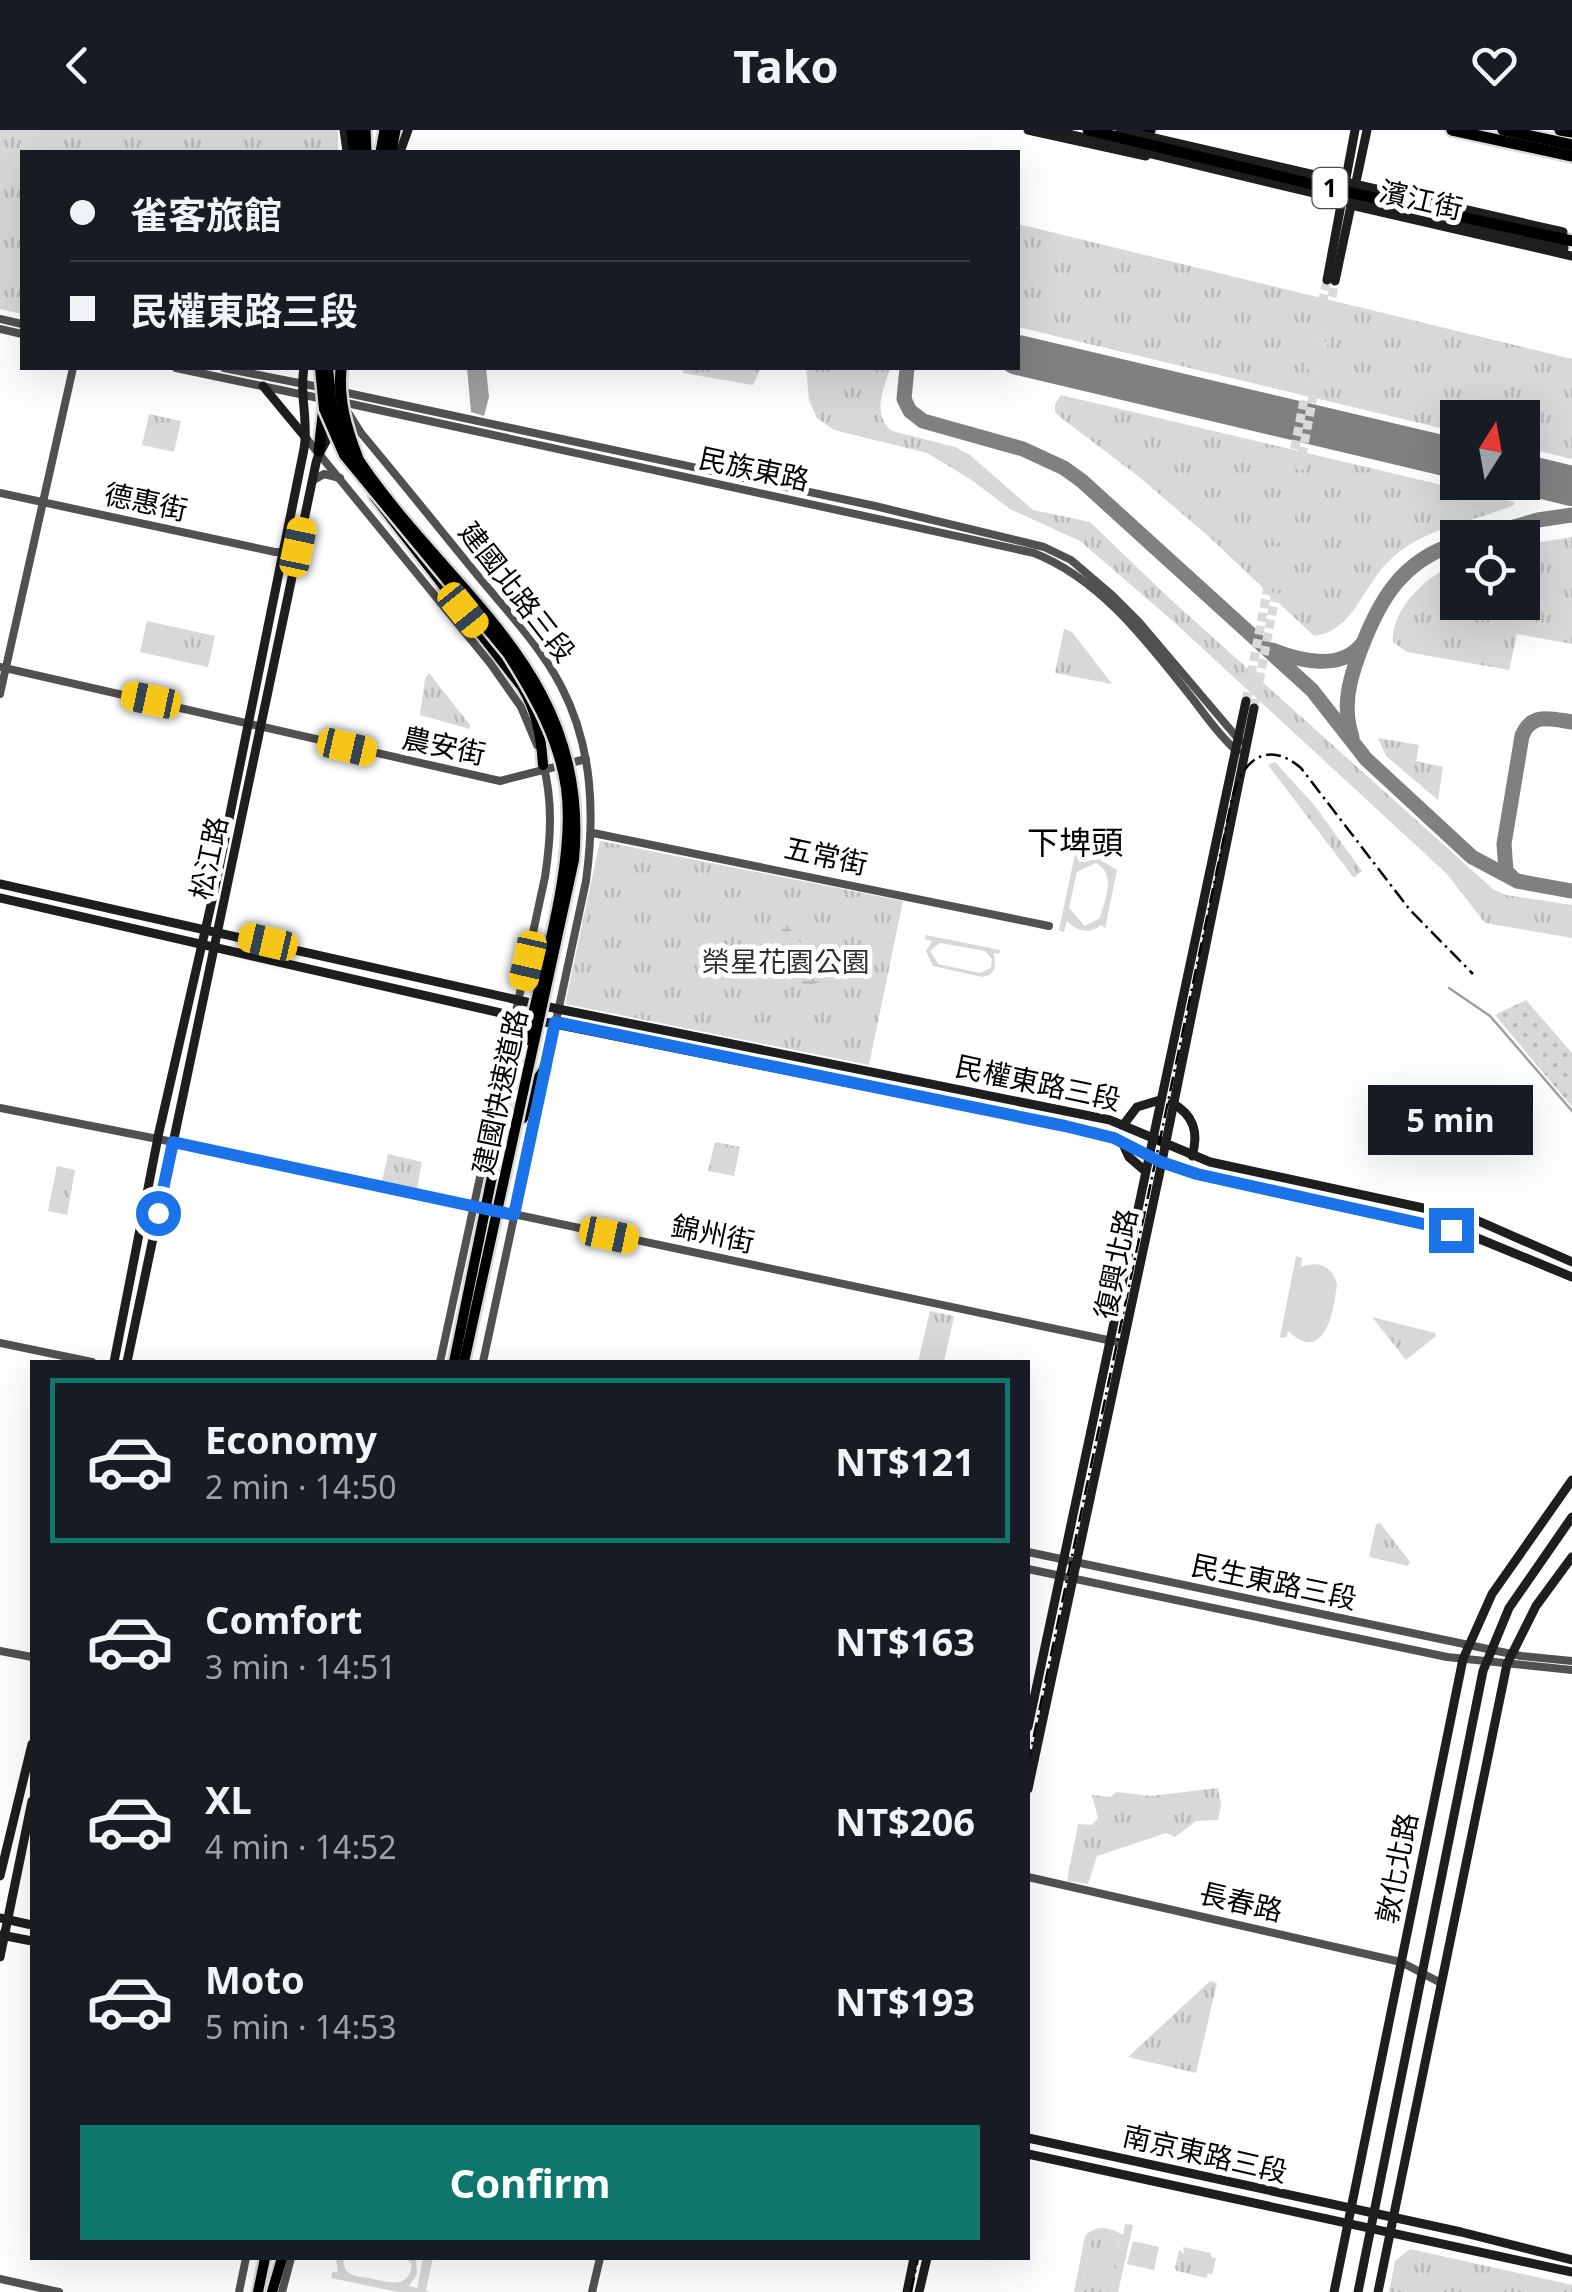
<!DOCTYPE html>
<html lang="en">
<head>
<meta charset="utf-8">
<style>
  body { margin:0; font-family:"Noto Sans","Noto Sans TC",sans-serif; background:#242831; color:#f1f3f6; height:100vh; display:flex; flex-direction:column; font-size:38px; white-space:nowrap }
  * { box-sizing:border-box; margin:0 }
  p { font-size:32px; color:#9ea1a6 }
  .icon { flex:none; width:55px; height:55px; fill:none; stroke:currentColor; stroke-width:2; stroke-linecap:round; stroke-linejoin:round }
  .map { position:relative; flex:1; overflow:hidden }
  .side { position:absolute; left:30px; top:1230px; width:1000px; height:900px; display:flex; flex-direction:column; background:#171b24; border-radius:0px; box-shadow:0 10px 40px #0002 }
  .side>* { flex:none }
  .guide { position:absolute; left:20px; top:20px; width:1000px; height:220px; border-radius:0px; box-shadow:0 10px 40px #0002; display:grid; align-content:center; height:220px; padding:0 50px; background:#171b24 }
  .needle { width:65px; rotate:11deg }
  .controls { position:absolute; left:1440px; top:270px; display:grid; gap:20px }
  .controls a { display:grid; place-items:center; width:100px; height:100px; border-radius:0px; background:#171b24; box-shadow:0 10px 40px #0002; font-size:50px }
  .end { position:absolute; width:45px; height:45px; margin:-22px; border:12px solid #1a73e8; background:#fff; box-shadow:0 0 0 5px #fff }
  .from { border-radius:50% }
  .bubble { position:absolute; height:70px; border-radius:0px; background:#171b24; box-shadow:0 10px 40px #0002; font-size:32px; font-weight:700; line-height:70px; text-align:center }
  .car { position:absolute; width:30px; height:60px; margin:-30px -15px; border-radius:12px; box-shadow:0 0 8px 2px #0007; background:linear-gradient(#f5c518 24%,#345 0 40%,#f5c518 0 76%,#345 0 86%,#f5c518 0) }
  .guide b { display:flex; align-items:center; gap:35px; height:95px; font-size:38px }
  .guide b+b { border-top:2px solid #363941 }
  .guide i { width:25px; height:25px; background:#f1f3f6 }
  ul { padding:18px 0 0; list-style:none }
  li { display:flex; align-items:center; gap:30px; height:165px; margin:0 20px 15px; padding:0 30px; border:5px solid transparent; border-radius:0px }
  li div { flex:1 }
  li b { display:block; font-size:38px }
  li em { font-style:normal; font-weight:700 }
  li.current { border-color:#0f766e }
  li>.icon { width:90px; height:90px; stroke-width:1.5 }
  .cta { display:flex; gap:20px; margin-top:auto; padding:20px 50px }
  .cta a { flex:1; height:115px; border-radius:0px; background:#0f766e; color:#fff; font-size:40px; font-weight:700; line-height:115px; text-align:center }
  header { display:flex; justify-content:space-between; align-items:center; height:130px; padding:0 50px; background:#171b24; font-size:45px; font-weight:700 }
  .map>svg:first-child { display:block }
</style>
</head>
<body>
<header><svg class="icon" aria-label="back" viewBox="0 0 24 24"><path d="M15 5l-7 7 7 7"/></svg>Tako<svg class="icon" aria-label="heart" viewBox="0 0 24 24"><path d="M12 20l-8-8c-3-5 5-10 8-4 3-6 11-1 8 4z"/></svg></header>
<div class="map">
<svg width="1572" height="2162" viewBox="0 0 1572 2162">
  <defs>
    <pattern id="grass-tufts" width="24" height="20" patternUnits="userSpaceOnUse" patternTransform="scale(2.5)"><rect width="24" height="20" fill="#d8d8d8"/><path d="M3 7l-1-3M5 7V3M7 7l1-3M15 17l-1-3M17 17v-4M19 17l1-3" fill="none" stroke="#b8b8b8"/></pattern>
    <pattern id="wetland-marsh" width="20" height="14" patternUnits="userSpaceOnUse" patternTransform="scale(2.5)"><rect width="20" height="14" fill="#d8d8d8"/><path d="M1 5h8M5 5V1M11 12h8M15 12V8" fill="none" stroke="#b8b8b8"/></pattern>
    <pattern id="garden-dots" width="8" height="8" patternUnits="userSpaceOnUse" patternTransform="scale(2.5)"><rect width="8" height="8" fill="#d8d8d8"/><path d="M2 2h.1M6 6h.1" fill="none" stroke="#b8b8b8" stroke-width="1.8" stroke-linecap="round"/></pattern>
  </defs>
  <rect width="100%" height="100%" fill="#fff"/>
  <g fill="url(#grass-tufts)">
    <path d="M0 0H338V22H22V184L0 179Z"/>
    <path d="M1018 94 1572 229V329L1523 317 1522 288H1458L1457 302 1018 197Z"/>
    <path d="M684 238H761L753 255 683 243Z"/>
    <path d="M806 238H890C884 259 871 285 892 301L955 317 970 325 1033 380 1090 392 1168 467 1494 760 1506 765 1572 775V808L1485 793 1447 744 1174 492 1080 411 1010 379 970 349 927 323 834 300 817 288 809 270Z"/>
    <path d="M1061 265 1514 372V375C1471 393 1423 397 1388 432 1362 457 1354 501 1314 506L1207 405 1138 346 1060 287 1055 282V274Z"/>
    <path d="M149 284 181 291 174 322 142 315Z"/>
    <path d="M1572 407V514L1517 504 1509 540 1407 522 1393 512C1391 478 1428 444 1457 434L1458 472H1522L1523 415Z"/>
    <path d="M147 491 215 506 208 537 140 522Z"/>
    <path d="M1064 499 1072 502 1112 554 1055 543Z"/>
    <path d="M429 543 470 595V599L420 585 425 549Z"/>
    <path d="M1378 608 1419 615 1416 631 1443 637 1438 670 1386 626Z"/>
    <path d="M1275 632 1315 676 1362 741 1354 748 1268 635Z"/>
    <path d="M600 711 903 771 869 935 565 874Z"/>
    <path d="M1442 981 1470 1014 1468 1019 1433 1011Z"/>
    <path d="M715 1012 740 1017 734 1046 708 1041Z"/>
    <path d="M388 1024 422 1032 416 1064 381 1056Z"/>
    <path d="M57 1036 75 1040 67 1085 48 1081Z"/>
    <path d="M930 1181 954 1186 944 1232H918Z"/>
    <path d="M1372 1187 1435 1203 1436 1206 1406 1230Z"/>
    <path d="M1380 1393 1410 1432 1408 1436 1369 1427 1376 1394Z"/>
    <path d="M1218 1658 1221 1675 1218 1690 1196 1691 1175 1707 1166 1703 1097 1726 1088 1754 1067 1751 1078 1694 1092 1695 1098 1688 1092 1665 1111 1667 1116 1662 1151 1666Z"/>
    <path d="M1210 1851 1217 1853 1196 1943 1128 1927Z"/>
    <path d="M1104 2105 1115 2109 1121 2118 1111 2162H1081L1091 2110Z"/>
    <path d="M1183 2117 1211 2123 1212 2128H1216L1212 2145 1208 2143 1206 2148 1177 2141 1175 2138 1179 2120 1184 2124Z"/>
    <path d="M1410 2119 1572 2155V2162H1389L1395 2131Z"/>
  </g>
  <path fill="url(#wetland-marsh)" d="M787 795 809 825 821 851 801 860 790 835 771 810Z"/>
  <path fill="url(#garden-dots)" d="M1526 870 1572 923V977L1495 885Z"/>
  <g fill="#d8d8d8" fill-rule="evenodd">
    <path d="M1075 724 1080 726V732L1099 729 1117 740 1105 798 1101 795C1089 805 1077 801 1067 791L1064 802 1059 800ZM1096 733C1117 745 1105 769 1100 788L1085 796 1069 778 1077 742Z"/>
    <path d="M926 805 1000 820 999 824 994 823 995 838 990 845 982 847 933 836 926 821 932 811 925 809ZM940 813 985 821 992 829 991 838 980 843 938 834 930 821Z"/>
    <path d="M1296 1126 1302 1128 1301 1137C1318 1130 1332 1136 1337 1154 1334 1180 1325 1236 1288 1201L1286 1208 1280 1207Z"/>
    <path d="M1125 2094 1133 2095 1118 2162H1111L1120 2116 1115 2109 1104 2105 1091 2111 1081 2162H1074L1085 2106C1097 2094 1110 2097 1123 2105Z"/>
    <path d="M1133 2111 1159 2117 1154 2140 1127 2134Z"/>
    <path d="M336 2128H343C344 2134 343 2138 349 2143 354 2147 366 2147 373 2149 391 2153 409 2158 412 2135L407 2128H416L417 2144 409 2156 417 2158 423 2128H433L426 2160 429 2162H398L331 2148 332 2142H338Z"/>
  </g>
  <path fill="#9f9f9f" d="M467 238H486L489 267 484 286 471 282Z"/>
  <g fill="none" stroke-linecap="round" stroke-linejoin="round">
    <path stroke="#9f9f9f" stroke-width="2.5" d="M1449 858 1490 886 1572 981"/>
    <g stroke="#808080" stroke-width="15">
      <path d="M907 238 904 269 910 281 923 291 1023 319 1064 338 1082 351 1312 560 1366 629 1472 727 1517 751 1572 761"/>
      <path d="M1476 408 1538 390 1572 385"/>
      <path d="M1272 520C1300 531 1341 541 1362 514"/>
      <path d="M1352 607C1342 578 1349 551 1359 524 1378 472 1401 430 1458 413"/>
      <path d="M1513 748 1506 741 1504 714 1522 606C1531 582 1551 589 1572 592"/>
    </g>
    <g stroke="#808080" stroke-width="40">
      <path d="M1018 225 1458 329"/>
      <path d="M1522 344 1572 356"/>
    </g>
    <g stroke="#d9d9d9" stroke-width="9" stroke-dasharray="9 4.5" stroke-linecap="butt">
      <path d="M1246 571 1327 150"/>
      <path d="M1254 578 1335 151"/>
    </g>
    <g stroke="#dbdbdb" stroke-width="15">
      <g id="trunk">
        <path d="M358 0 359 22"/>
        <path d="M374 366 522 557C537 582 541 606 543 635"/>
        <path d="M505 983V938"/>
        <path d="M523 988 532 957 545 938"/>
        <path d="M258 2162 265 2128"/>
        <path d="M272 2162 282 2128"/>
      </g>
    </g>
    <g stroke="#dbdbdb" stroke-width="16">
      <g id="motorway">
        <path d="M352 0 354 22"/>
        <path d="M365 0 366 22"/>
        <path d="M1452 0 1572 26"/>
        <path d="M1503 0 1572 15"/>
        <path d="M1560 0 1572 2"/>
        <path d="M1145 1 1150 0"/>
        <path d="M381 22 385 0"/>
        <path d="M391 22 395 0"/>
        <path d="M319 321 324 276"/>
      </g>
    </g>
    <g stroke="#515151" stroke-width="8">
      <path d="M0 189 22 194"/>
      <path d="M0 199 22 204"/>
      <path d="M176 238 328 270"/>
      <path d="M224 238 324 258"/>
      <path d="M338 261 875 376 1044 417 1071 430 1112 465 1139 492 1240 611"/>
      <path d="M342 272 1034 423C1102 450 1148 513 1192 568 1206 586 1220 607 1237 621"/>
      <path d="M347 281 361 303C402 352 442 402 483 452 510 484 542 519 561 556 593 617 595 685 586 751L483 1232"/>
      <path d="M306 308 490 533 521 577 537 615"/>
      <path d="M312 351 324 344 340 348"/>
      <path d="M0 363 275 422H297"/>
      <path d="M0 537 500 651 586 629"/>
      <path d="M0 564 73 238"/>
      <path d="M593 703 1049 796"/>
      <path d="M0 978 173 1012 1122 1213"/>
      <path d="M0 1213 92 1232"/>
      <path d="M440 1232 545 747C551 707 553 672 543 633"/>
      <path d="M1028 1422 1521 1526 1572 1531"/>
      <path d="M1028 1439 1447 1527 1572 1540"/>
      <path d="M0 1521 32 1527"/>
      <path d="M1028 1747 1401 1832 1441 1853"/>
      <path d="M0 2149 59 2162"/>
      <path d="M239 2162 246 2128"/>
      <path d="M282 2162 291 2128"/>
      <path d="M592 2162 600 2128"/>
    </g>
    <g stroke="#1e1e1e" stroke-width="9">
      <path d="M344 0 347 22"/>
      <path d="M1028 0 1146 26"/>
      <path d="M400 22 408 0"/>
      <path d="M1351 75 1572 126"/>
      <path d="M1327 150 1355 0"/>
      <path d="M1335 151 1367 0"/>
      <path d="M263 256 306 308"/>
      <path d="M0 754 558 879 1110 990 1210 1032 1474 1089 1572 1132"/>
      <path d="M0 768 505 884 1065 996 1114 1008 1161 1032 1197 1045 1470 1105 1572 1147"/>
      <path d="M1172 973C1194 985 1199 1003 1192 1026"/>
      <path d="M1124 994 1137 977 1160 970"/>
      <path d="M1122 1012 1129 1027 1144 1040"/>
      <path d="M114 1232 159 1002 216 753 304 319C309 291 299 265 304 238"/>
      <path d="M127 1232 316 333C319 319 329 310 334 295"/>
      <path d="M1028 1597 1246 571"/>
      <path d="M1028 1659 1159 1046 1254 578"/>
      <path d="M0 1746 32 1614"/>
      <path d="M0 1788 32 1795"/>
      <path d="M1 1805 32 1811"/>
      <path d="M0 1827 32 1671"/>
      <path d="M1028 2008 1461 2102 1572 2130"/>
      <path d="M1028 2024 1572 2142"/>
      <path d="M907 2162 914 2128"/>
      <path d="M919 2162 927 2128"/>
      <path d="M1334 2162 1463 1529 1492 1464 1572 1350"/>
      <path d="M1358 2162 1483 1541 1509 1478 1572 1387"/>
      <path d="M1378 2162 1507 1534 1536 1476 1572 1427"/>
    </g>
    <use href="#trunk" stroke="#000" stroke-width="10"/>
    <use href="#motorway" stroke="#000" stroke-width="11"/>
    <g stroke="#000" stroke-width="2.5" stroke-dasharray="15 5 2.5 5" stroke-linecap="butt">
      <path d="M1028 1634 1232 669C1241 632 1266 608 1301 638L1410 780 1473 844"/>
      <path d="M911 2162 918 2128"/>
    </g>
    <g stroke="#dbdbdb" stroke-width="15" stroke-linecap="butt">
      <g id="trunk-bridge">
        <path d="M320 238 324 279 344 325 508 524C534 566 559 608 566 658 576 730 543 837 527 910"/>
        <path d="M328 238 332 275 349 315C440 460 592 536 574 730L464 1232"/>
        <path d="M454 1232 505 983"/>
      </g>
    </g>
    <g stroke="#dbdbdb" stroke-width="16" stroke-linecap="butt">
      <g id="motorway-bridge">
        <path d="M1088 0 1320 56 1572 111"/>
        <path d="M341 238C338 271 346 298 358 329"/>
      </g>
    </g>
    <g stroke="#1e1e1e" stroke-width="9">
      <path d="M1052 0 1355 73 1564 118"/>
      <path d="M1120 0 1563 102"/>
    </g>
    <use href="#trunk-bridge" stroke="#000" stroke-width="10"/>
    <use href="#motorway-bridge" stroke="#000" stroke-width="11"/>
  </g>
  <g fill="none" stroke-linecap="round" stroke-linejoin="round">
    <path stroke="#1a73e8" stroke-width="12" d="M158 1083 173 1012 514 1085 555 892 1065 996 1114 1008 1161 1032 1197 1044 1451 1100"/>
  </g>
  <g text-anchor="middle" stroke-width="10" stroke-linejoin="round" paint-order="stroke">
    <rect fill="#fff" stroke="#4c4c4c" stroke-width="2.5" x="1312.5" y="38" width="35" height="40" rx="8"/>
    <g font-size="25" font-weight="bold" fill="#000">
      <text x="1330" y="67">1</text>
    </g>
    <g font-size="28" fill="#000" stroke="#fff">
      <text transform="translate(1421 70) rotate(13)" y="10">濱江街</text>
      <text transform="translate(754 339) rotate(12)" y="10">民族東路</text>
      <text transform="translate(146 372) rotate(12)" y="10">德惠街</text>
      <text transform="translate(517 462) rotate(52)" y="10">建國北路三段</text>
      <text transform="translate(444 616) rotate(12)" y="10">農安街</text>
      <text transform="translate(826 726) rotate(12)" y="10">五常街</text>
      <text transform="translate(209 728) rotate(-78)" y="10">松江路</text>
      <text transform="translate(1038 953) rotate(12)" y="10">民權東路三段</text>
      <text transform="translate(500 962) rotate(-78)" y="10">建國快速道路</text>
      <text transform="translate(713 1104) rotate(12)" y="10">錦州街</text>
      <text transform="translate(1116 1134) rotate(-78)" y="10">復興北路</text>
      <text transform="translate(1274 1452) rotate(12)" y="10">民生東路三段</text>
      <text transform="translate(1397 1738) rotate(-79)" y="10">敦化北路</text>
      <text transform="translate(1241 1772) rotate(13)" y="10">長春路</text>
      <text transform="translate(1205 2024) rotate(13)" y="10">南京東路三段</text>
    </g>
    <g font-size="28" fill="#2f2f2f" stroke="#fff">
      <text x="786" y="842">榮星花園公園</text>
    </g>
    <g font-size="32" fill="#000" stroke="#fff">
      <text x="1075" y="724">下埤頭</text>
    </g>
  </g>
</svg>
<div class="controls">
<a><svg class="needle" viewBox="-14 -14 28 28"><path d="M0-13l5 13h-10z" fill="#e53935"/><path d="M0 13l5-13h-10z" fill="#9ea1a6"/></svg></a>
<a><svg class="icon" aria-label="locate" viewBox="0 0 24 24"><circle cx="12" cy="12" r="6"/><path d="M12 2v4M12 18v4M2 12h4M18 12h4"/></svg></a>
</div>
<i class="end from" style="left:158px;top:1083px"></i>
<i class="end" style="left:1451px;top:1100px"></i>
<div class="bubble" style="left:1368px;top:955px;width:165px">5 min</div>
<i class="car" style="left:298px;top:417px;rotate:12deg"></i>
<i class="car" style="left:463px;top:480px;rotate:141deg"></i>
<i class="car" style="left:151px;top:570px;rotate:282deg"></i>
<i class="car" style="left:347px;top:617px;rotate:103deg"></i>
<i class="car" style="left:268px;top:812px;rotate:283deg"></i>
<i class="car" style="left:528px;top:831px;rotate:193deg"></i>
<i class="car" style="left:609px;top:1105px;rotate:102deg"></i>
<div class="guide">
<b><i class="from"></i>雀客旅館</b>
<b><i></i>民權東路三段</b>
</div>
<section class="side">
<ul>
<li class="current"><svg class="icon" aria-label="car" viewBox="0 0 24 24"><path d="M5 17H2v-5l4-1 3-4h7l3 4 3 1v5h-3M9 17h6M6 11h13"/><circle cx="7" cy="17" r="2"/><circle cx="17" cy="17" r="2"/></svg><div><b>Economy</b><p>2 min · 14:50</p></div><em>NT$121</em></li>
<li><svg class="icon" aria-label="car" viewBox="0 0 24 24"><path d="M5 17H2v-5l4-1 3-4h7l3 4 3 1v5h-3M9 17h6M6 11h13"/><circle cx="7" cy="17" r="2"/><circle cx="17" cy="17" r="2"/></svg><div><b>Comfort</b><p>3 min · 14:51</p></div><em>NT$163</em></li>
<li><svg class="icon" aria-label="car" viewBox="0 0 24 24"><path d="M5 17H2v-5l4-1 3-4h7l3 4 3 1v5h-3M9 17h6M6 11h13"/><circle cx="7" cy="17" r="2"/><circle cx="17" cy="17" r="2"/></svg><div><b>XL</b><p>4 min · 14:52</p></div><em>NT$206</em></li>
<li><svg class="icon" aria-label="car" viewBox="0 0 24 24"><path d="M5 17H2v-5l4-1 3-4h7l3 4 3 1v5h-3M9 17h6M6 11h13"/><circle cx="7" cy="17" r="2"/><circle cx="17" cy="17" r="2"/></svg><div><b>Moto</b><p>5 min · 14:53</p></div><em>NT$193</em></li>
</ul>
<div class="cta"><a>Confirm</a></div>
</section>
</div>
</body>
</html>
